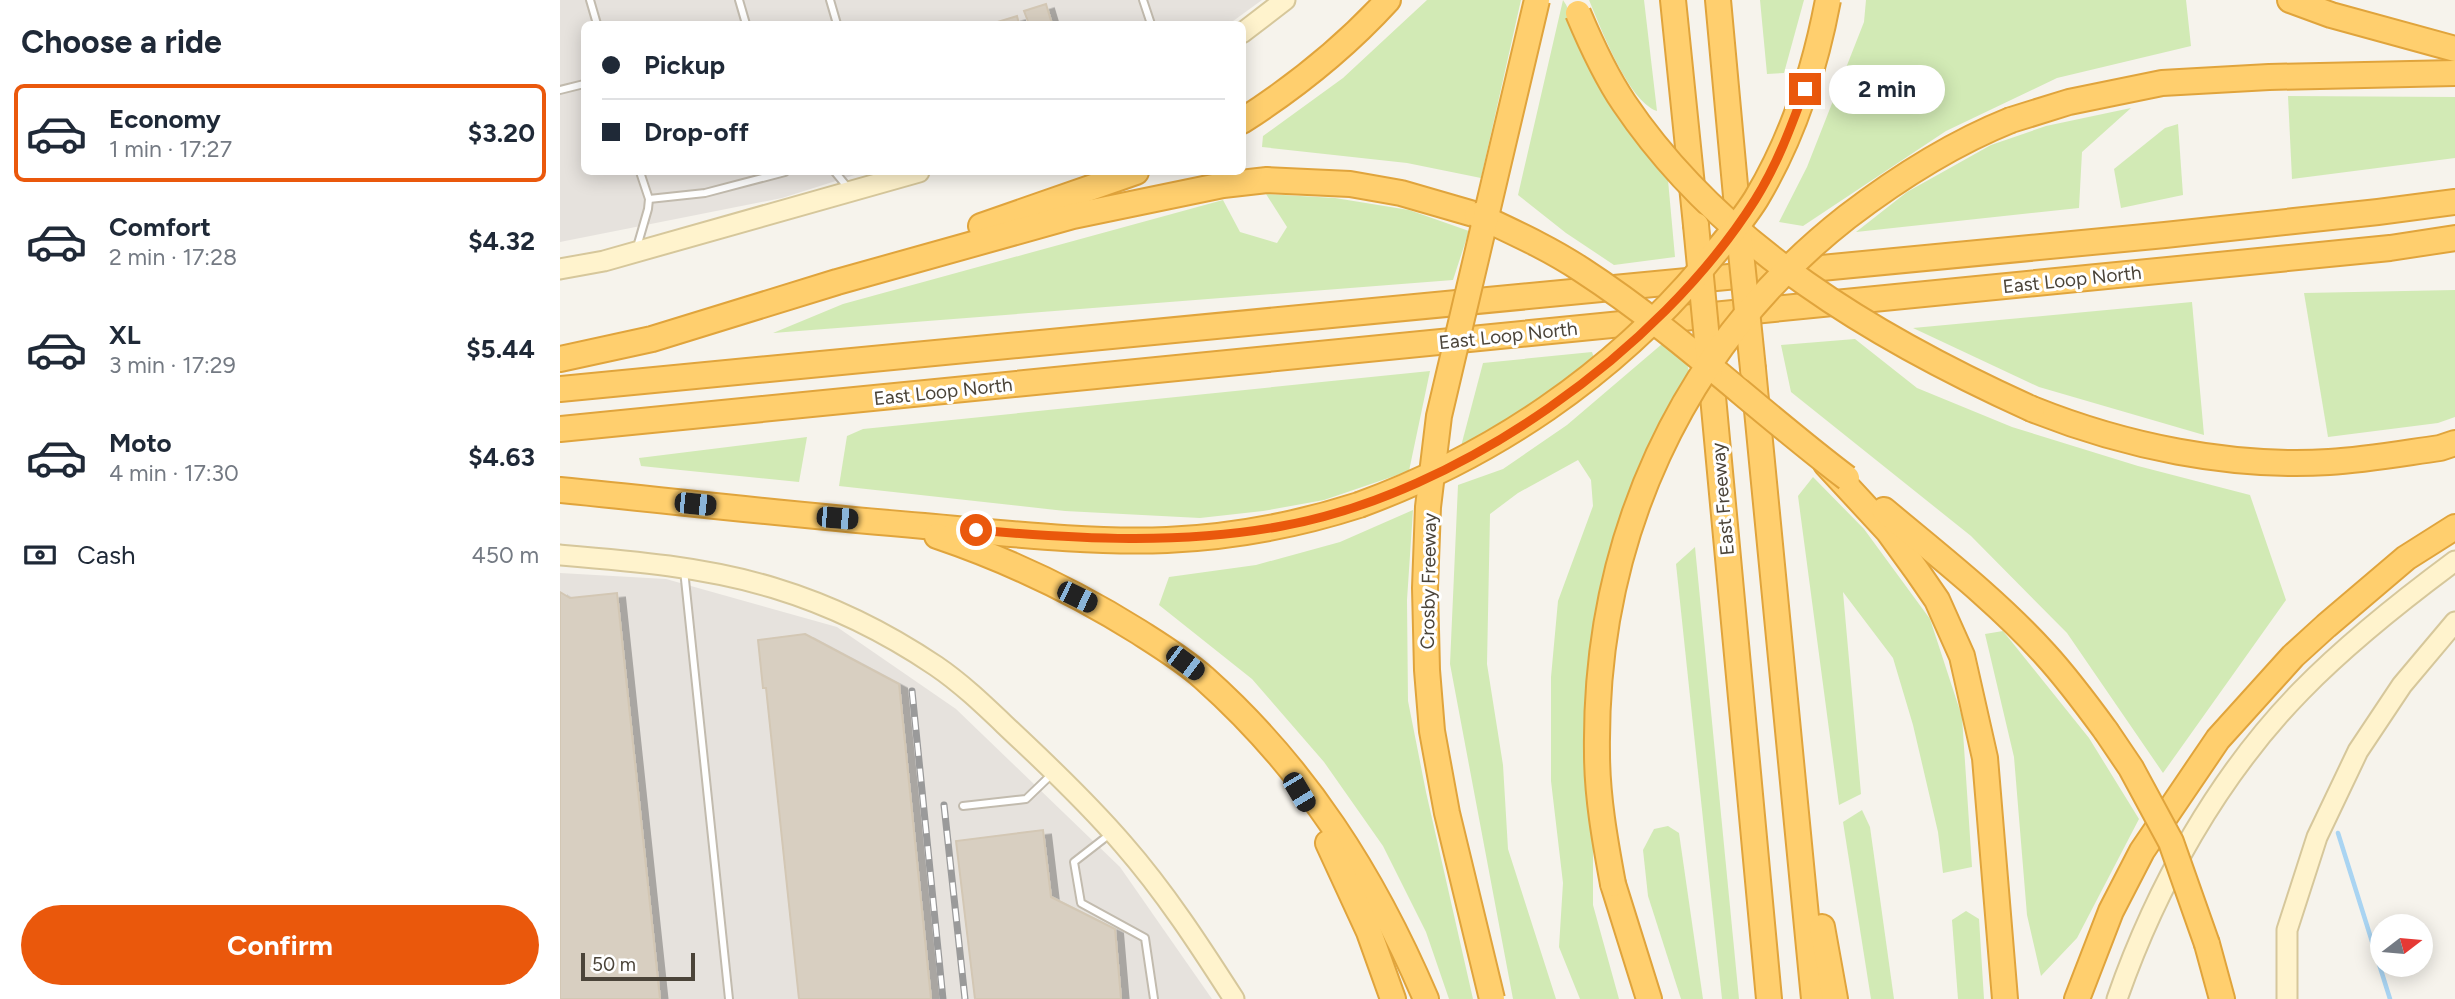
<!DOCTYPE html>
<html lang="en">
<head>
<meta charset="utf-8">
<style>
  body { margin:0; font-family:Figtree,sans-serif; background:#f2f2f3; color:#1f2937; height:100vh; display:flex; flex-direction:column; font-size:26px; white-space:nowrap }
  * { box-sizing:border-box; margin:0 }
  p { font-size:23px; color:#747a83 }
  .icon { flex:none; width:38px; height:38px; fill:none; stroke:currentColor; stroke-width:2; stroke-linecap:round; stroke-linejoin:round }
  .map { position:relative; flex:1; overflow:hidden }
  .side { display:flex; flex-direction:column; background:#fff; width:560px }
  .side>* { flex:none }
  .guide { position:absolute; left:21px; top:21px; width:665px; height:154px; border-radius:10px; box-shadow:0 4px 18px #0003; display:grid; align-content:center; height:154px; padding:0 21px; background:#fff }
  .needle { width:46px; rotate:74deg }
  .buttons { position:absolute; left:1810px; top:914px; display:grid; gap:14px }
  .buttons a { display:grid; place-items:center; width:63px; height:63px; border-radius:50%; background:#fff; box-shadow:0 4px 18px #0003; font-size:35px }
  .scale { position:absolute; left:21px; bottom:18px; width:114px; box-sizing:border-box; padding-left:7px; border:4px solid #4b4439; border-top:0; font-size:19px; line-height:24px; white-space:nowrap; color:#4b4439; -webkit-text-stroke:5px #fff; paint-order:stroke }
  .end { position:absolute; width:32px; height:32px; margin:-16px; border:9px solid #ea580c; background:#fff; box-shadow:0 0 0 4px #fff }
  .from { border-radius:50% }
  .bubble { position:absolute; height:49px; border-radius:24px; background:#fff; box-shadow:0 4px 18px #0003; font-size:23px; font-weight:700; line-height:49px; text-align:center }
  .car { position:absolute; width:21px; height:42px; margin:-21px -10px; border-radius:9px; box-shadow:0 0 5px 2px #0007; background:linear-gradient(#222 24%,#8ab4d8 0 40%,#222 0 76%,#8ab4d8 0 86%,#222 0) }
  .guide b { display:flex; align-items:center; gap:24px; height:66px; font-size:26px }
  .guide b+b { border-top:2px solid #e0e1e3 }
  .guide i { width:18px; height:18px; background:#1f2937 }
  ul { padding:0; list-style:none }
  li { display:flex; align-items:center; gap:21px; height:98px; margin:0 14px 10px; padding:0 7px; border:4px solid transparent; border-radius:10px }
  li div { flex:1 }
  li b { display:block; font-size:26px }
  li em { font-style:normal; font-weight:700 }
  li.selected { border-color:#ea580c }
  li>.icon { width:63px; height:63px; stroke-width:1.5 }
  h2 { padding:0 21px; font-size:32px; line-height:84px }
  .pay { display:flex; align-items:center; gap:18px; height:77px; padding:0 21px; font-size:26px }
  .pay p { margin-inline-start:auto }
  .primary-button { display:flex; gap:14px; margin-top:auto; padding:14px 21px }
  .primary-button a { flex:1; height:80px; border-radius:42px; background:#ea580c; color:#fff; font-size:28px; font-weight:700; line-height:80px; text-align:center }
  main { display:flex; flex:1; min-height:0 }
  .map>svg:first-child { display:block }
</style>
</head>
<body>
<main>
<section class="side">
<h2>Choose a ride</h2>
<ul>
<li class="selected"><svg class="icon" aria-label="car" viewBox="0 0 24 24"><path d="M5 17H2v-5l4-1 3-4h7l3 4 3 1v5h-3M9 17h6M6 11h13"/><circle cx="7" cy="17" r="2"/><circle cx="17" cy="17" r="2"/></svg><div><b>Economy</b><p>1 min · 17:27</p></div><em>$3.20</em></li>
<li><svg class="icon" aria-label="car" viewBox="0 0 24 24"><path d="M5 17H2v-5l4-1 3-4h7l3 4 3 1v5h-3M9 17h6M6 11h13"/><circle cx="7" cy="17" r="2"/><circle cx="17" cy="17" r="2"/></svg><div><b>Comfort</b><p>2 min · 17:28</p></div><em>$4.32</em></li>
<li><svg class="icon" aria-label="car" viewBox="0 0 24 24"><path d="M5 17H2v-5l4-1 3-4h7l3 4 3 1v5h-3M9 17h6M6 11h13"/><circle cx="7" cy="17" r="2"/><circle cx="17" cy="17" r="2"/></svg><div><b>XL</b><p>3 min · 17:29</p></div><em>$5.44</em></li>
<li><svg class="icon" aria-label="car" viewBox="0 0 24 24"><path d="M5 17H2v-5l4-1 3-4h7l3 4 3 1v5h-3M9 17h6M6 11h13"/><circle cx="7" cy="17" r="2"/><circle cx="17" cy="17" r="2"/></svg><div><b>Moto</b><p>4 min · 17:30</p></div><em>$4.63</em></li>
</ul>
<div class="pay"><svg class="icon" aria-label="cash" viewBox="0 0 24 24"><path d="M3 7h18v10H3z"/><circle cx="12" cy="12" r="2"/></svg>Cash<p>450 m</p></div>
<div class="primary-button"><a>Confirm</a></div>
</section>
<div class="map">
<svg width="1895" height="999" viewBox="0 0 1895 999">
  <defs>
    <filter id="shadow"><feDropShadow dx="8" dy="4.5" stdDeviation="0" flood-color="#0004"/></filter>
  </defs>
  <rect width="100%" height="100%" fill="#f6f3ec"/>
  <g fill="#e6e2dd">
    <path d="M0 0H702L669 24H24V172H304L222 198 0 242Z"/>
    <path d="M0 573 106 579 277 627 396 709 560 867 652 999H0Z"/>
  </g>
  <g fill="#d2eab5">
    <path d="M867 0H961L921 178 847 163 702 147 703 136 783 78Z"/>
    <path d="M1003 0C1012 12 1014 31 1020 45 1040 94 1070 133 1107 169L1115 257 1054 265 1006 233 958 195Z"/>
    <path d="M1029 0H1084L1097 111C1068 101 1041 28 1029 0Z"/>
    <path d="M1200 0H1244L1224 73 1207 74Z"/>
    <path d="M1306 0H1626L1631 46 1497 78 1386 131 1243 226 1219 222 1247 167 1304 22Z"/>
    <path d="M1728 96 1895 97V158L1732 179Z"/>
    <path d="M1571 108 1522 152 1519 208 1296 232 1347 192 1431 145 1486 126Z"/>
    <path d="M1618 124 1623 195 1561 208 1554 169 1605 128Z"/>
    <path d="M706 194 775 198 849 210 909 231 893 280 213 333 283 304 663 200 680 232 717 243 727 227Z"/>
    <path d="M1895 290V417L1878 423 1768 437 1744 293Z"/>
    <path d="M1632 302 1644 435 1479 387 1353 328Z"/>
    <path d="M1295 339 1357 388 1452 427 1578 466 1690 495 1726 600 1603 773 1507 633 1411 536 1231 392 1221 345Z"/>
    <path d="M1102 344 1127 363 1130 376 1071 489 1045 585 1026 696 1033 831V905L1059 999H1020L999 947 1003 883 991 781V677L998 601 1033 506 1031 480 1018 460 958 493 930 514 927 664 943 765 948 849 996 999H953L890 664 898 485 943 469 1007 425Z"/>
    <path d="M1032 352 1034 358 953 422 900 450 923 363Z"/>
    <path d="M870 371 849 471 764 500 703 511 640 518 505 511 279 486 287 436 303 429Z"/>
    <path d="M247 437 239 482 81 466 79 458Z"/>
    <path d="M1253 477 1304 529 1370 619 1402 717 1412 867 1383 873 1378 832 1353 725 1333 658 1283 592 1301 794 1279 805 1238 496Z"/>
    <path d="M853 510 847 600 848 701 866 792 913 999H889L866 932 823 846 764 762 692 679 599 605 609 577 696 565 780 542Z"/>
    <path d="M1135 547 1179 999H1162L1116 564Z"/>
    <path d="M1443 631 1529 738 1579 819 1517 938 1481 976 1467 915 1454 757 1425 634Z"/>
    <path d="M1302 810 1310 827 1334 999H1311L1283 822Z"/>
    <path d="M1108 826 1119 833 1143 999H1121L1088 896 1083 850 1094 829Z"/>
    <path d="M1406 911 1419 919 1424 999H1398L1392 920Z"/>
  </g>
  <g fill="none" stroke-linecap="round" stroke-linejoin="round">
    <path stroke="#a9d4f2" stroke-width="4.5" d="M1778 833 1830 999"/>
  </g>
  <g fill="#d8cfc1" stroke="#d3c7b4" stroke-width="2" filter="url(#shadow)">
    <path d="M486 4 492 24H469L464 11Z"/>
    <path d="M457 16 459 24H431Z"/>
    <path d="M0 592 10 598 57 593 100 999H0Z"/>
    <path d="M245 634 339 684 371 999H239L206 688H203L198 640Z"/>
    <path d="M483 830 491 897 555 929 561 999H415L396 841Z"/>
  </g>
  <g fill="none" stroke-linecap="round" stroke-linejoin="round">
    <g stroke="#c2bbae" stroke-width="10">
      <g id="service">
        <path d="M30 0 37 24"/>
        <path d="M179 0 186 24"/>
        <path d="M270 0 277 24"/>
        <path d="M583 0 591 24"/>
        <path d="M0 90 24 84"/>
        <path d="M275 172 289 189"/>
        <path d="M89 199 145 193 225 172"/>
        <path d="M77 247 88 209 89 199 80 172"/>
        <path d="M124 570 169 999"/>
        <path d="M403 806 466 799 493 773"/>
        <path d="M550 834 514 862 521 903 585 938 594 999"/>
      </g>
    </g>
    <g stroke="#d6c79b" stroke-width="23">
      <g id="secondary">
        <path d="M682 33 725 0"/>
        <path d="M0 269 44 261 359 172"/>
        <path d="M0 555C72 561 145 567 214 588 270 605 327 633 376 666 407 687 435 716 463 742 498 775 532 808 563 844 605 892 640 946 674 999"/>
        <path d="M1557 999C1596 887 1658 776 1741 691 1788 643 1841 601 1895 561"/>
        <path d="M1727 999V930L1757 837 1798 751 1842 685 1895 622"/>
      </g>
    </g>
    <g stroke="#e0a43c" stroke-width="28">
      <g id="motorway">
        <path d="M1113 0 1136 225"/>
        <path d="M1158 0 1178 218"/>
        <path d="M1730 0 1771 15 1895 49"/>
        <path d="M1451 120 1509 102 1602 83 1709 77 1895 73"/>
        <path d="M682 121C735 87 786 46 828 0"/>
        <path d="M421 226 576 172"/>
        <path d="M0 359 92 339 277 282 513 216 663 185 707 180 790 184 841 193 917 215"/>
        <path d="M1193 369 1254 999"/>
        <path d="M1151 375 1209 999"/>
        <path d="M0 389 1605 235 1818 212 1895 202"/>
        <path d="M1472 409C1564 446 1670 468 1769 462 1806 460 1844 453 1880 448L1895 443"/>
        <path d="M0 429 1830 248 1895 238"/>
        <path d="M1266 464 1328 531 1357 571 1377 600 1402 656 1425 758 1445 999"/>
        <path d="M0 490C121 502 242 516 364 526 444 533 526 543 607 540 673 537 737 525 799 505"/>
        <path d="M1324 510C1379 556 1437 601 1485 654 1507 678 1527 705 1546 731"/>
        <path d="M377 536C448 560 515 592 579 632 601 646 624 660 644 678 745 768 813 875 866 999"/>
        <path d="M768 843 809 932 833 999"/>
        <path d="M1053 884 1089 999"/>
        <path d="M1262 927 1275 999"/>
        <path d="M1647 944 1662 999"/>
        <path d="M1517 999 1551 911 1582 851 1658 739 1733 656 1766 626 1846 558 1895 527"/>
      </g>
    </g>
    <use href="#service" stroke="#fff" stroke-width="6"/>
    <use href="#secondary" stroke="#fff3cd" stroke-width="19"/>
    <use href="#motorway" stroke="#ffcf6e" stroke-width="24"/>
    <g stroke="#9a9a9a" stroke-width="7">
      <g id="rail">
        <path d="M352 691 383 999"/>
        <path d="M384 805 405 999"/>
      </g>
    </g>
    <use href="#rail" stroke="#fff" stroke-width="4.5" stroke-dasharray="13" stroke-linecap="butt"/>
    <g stroke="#e0a43c" stroke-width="28" stroke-linecap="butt">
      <g id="motorway-bridge">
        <path d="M1018 13C1031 44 1045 75 1064 103 1161 247 1317 339 1472 409"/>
        <path d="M917 215C953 232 989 248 1022 270 1116 331 1197 410 1287 478"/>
        <path d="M1178 223 1193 369"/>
        <path d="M1136 225 1150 371"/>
        <path d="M799 505C933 456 1052 375 1144 266 1162 244 1181 223 1196 199 1232 139 1255 69 1268 0"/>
        <path d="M1546 731 1571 768 1611 842 1647 944"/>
        <path d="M1053 884C1045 841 1037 796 1037 753 1034 541 1120 348 1287 217 1338 178 1391 144 1451 120"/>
        <path d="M932 999 887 813 872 731 867 670 865 588 868 507 879 416 977 0"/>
      </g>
    </g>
    <use href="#motorway-bridge" stroke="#ffcf6e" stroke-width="24"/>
  </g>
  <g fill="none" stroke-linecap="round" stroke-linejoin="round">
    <path stroke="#ea580c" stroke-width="9" d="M416 530C519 539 621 545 722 526 899 494 1100 351 1195 200 1217 165 1231 127 1245 89"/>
  </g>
  <g text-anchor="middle" stroke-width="6" stroke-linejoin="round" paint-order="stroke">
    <g font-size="19" fill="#4b4439" stroke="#fff">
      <text transform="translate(1512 279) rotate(-6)" y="7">East Loop North</text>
      <text transform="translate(948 335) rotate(-6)" y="7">East Loop North</text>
      <text transform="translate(383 391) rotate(-6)" y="7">East Loop North</text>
      <text transform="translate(1162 499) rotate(-95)" y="7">East Freeway</text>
      <text transform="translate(868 581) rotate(-89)" y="7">Crosby Freeway</text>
    </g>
  </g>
</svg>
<div class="buttons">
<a><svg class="needle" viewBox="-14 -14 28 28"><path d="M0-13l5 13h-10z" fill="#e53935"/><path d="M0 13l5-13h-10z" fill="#747a83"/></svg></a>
</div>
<div class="scale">50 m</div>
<i class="end from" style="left:416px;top:530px"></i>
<i class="end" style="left:1245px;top:89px"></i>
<div class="bubble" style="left:1269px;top:65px;width:116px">2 min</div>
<i class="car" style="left:135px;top:504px;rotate:96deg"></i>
<i class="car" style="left:277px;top:518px;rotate:95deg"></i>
<i class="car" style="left:517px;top:597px;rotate:116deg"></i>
<i class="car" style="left:625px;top:663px;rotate:127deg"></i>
<i class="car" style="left:739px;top:792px;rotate:149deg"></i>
<div class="guide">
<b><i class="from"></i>Pickup</b>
<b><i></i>Drop-off</b>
</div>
</div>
</main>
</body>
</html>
